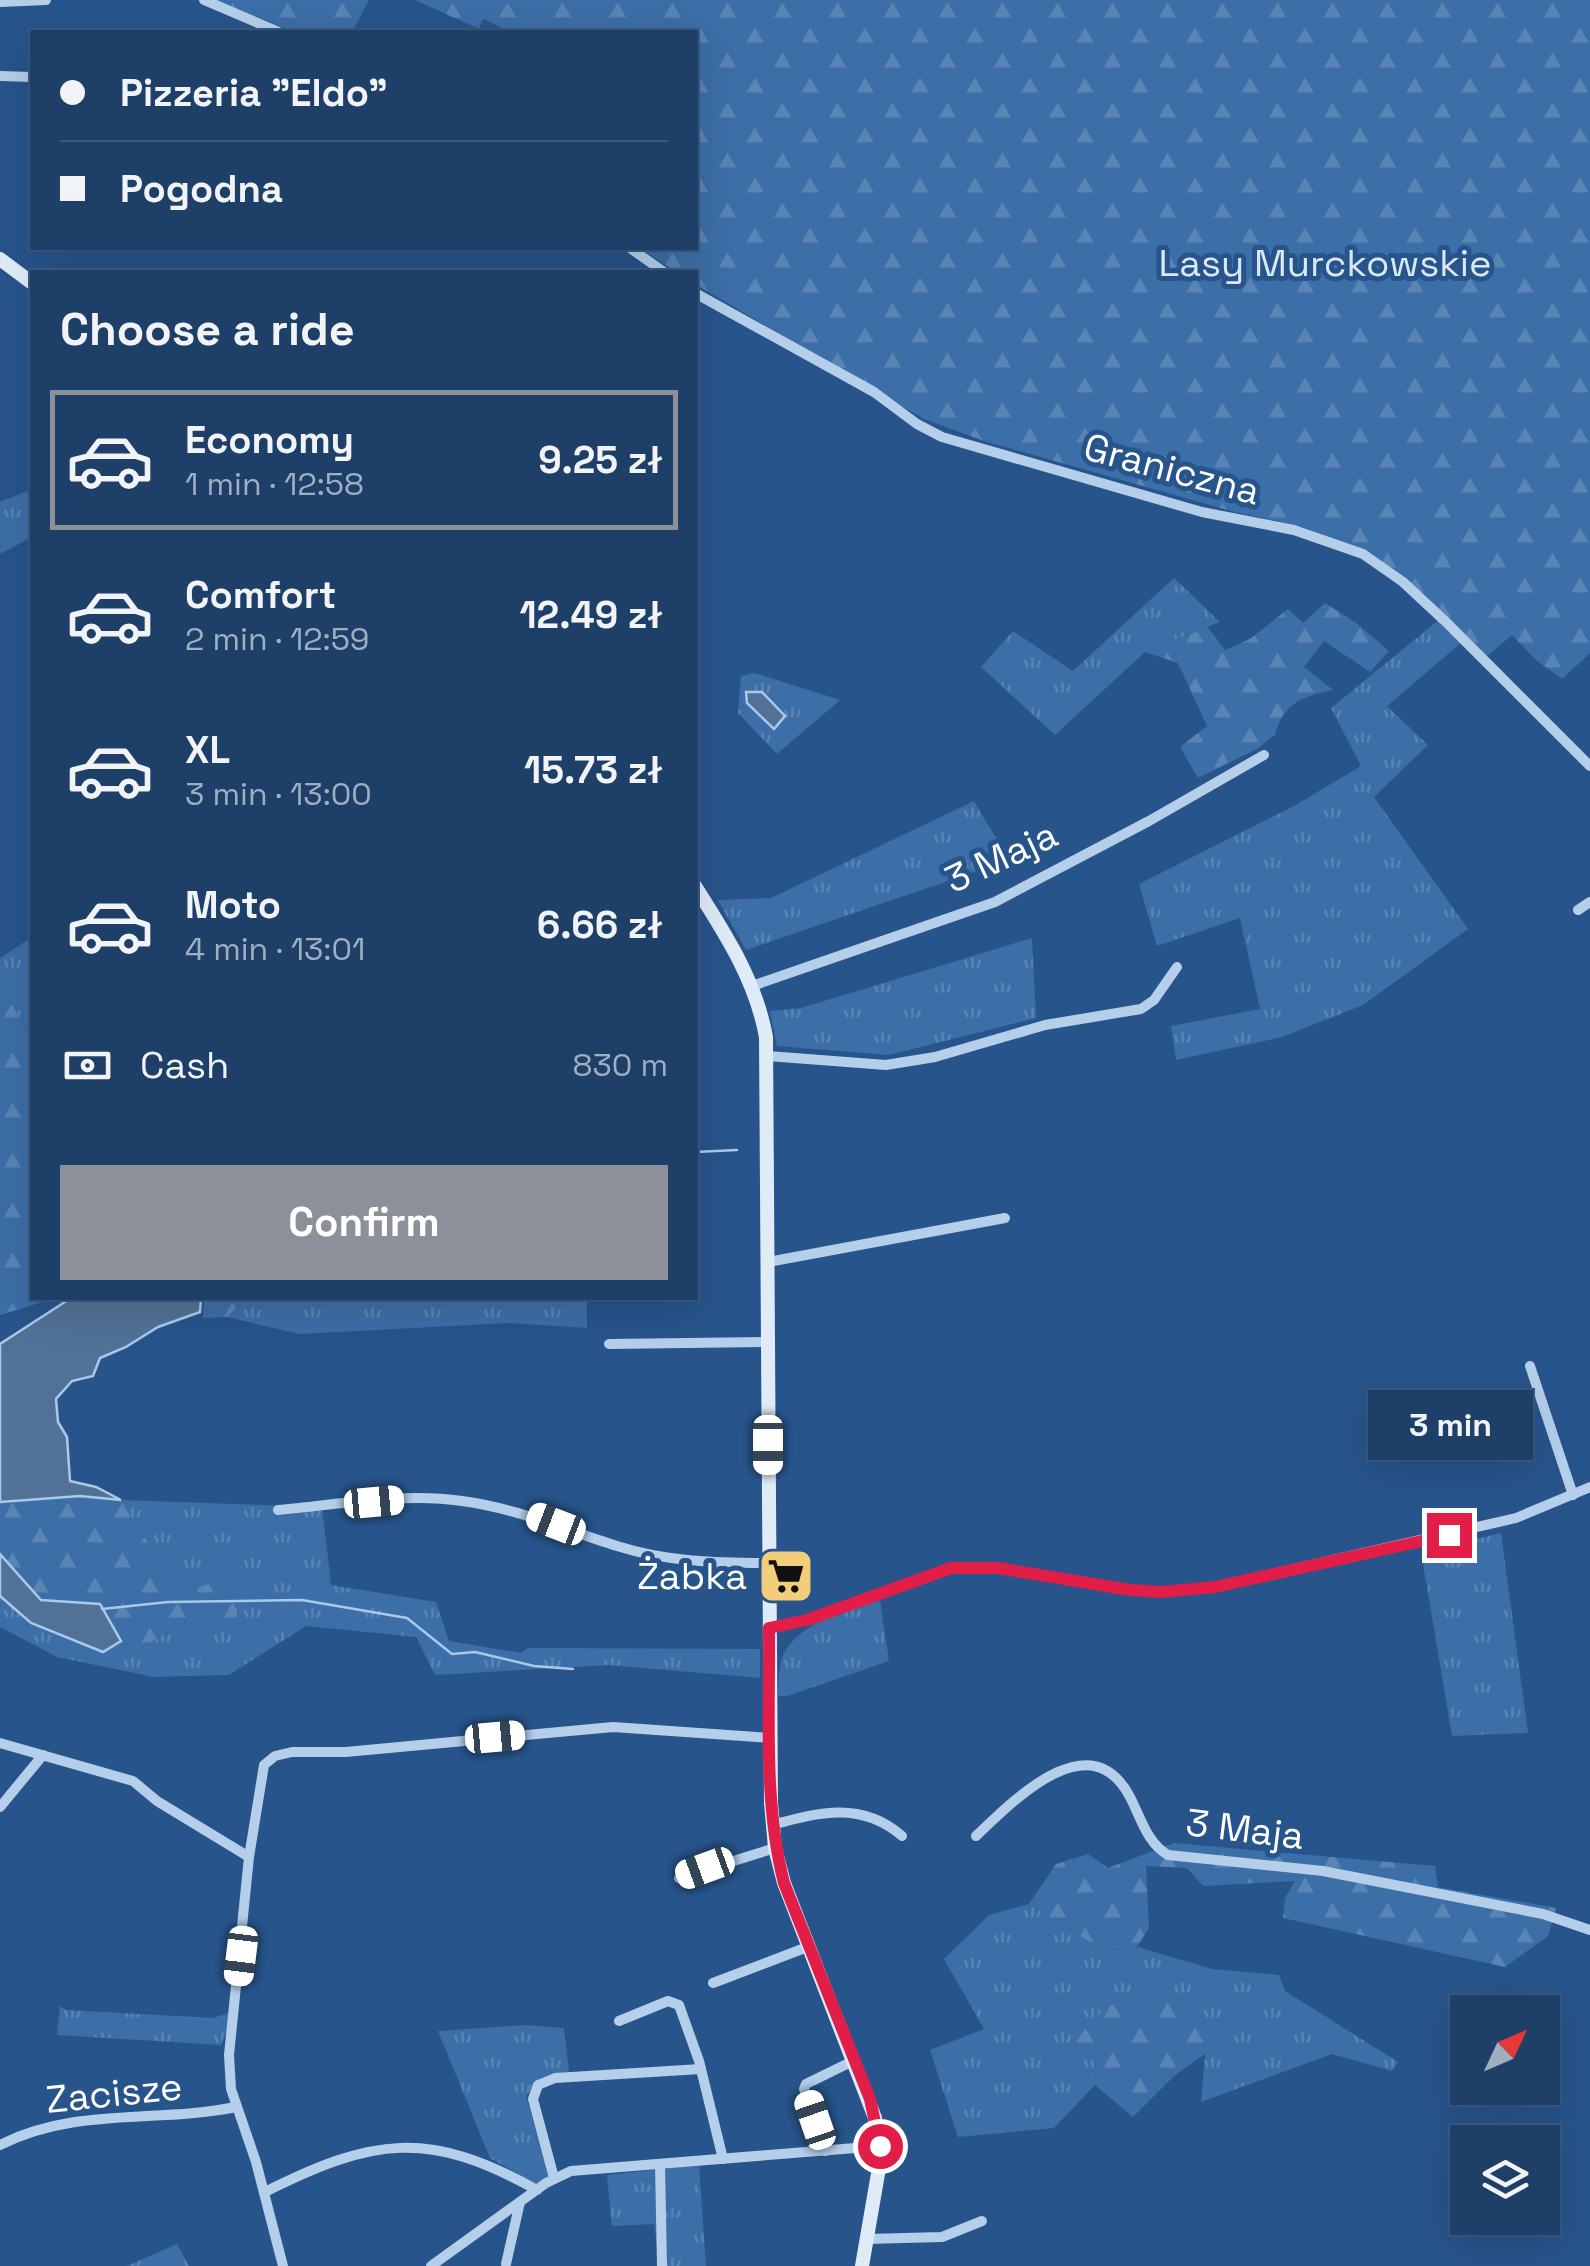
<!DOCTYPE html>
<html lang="en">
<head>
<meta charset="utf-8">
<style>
  body { margin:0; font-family:"Space Grotesk",sans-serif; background:#25466e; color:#f1f3f6; height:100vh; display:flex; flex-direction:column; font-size:38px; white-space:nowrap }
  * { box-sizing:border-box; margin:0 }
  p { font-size:32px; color:#a0afc0 }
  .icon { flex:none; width:55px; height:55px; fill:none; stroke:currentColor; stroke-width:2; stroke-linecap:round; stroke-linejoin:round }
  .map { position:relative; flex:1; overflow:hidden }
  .panel { position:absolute; left:30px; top:270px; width:668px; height:1030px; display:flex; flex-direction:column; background:#1d3f68; border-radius:0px; box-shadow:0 10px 40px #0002,0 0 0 2px #3b587c }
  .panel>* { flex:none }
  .guide { position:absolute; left:30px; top:30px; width:668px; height:220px; border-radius:0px; box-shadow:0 10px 40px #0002,0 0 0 2px #3b587c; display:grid; align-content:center; height:220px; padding:0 30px; background:#1d3f68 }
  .needle { width:65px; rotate:46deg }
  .tools { position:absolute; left:1450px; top:1995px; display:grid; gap:20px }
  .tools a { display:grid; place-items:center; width:110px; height:110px; border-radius:0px; background:#1d3f68; box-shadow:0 10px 40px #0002,0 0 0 2px #3b587c; font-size:50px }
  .end { position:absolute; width:45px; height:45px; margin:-22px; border:12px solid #e11d48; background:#fff; box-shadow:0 0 0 5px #fff }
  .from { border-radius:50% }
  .bubble { position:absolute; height:70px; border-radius:0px; background:#1d3f68; box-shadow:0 10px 40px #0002,0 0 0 2px #3b587c; font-size:32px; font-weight:700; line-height:70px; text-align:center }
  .car { position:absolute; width:30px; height:60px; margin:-30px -15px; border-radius:12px; box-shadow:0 0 8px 2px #0007; background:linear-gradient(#fff 24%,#345 0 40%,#fff 0 76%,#345 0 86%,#fff 0) }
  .guide b { display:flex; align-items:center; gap:35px; height:95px; font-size:38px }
  .guide b+b { border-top:2px solid #3b587c }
  .guide i { width:25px; height:25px; background:#f1f3f6 }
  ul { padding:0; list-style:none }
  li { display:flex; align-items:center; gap:30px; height:140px; margin:0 20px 15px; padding:0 10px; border:5px solid transparent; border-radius:0px }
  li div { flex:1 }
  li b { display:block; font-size:38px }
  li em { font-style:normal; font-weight:700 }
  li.current { border-color:#8c9099 }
  li>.icon { width:90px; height:90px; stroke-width:1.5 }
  h2 { padding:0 30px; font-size:45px; line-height:120px }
  .pay { display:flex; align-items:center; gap:25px; height:110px; padding:0 30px; font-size:38px }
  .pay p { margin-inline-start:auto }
  .cta { display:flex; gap:20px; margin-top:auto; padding:20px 30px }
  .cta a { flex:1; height:115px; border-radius:0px; background:#8c9099; color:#fff; font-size:40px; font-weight:700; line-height:115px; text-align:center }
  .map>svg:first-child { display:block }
</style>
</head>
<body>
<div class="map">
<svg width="1590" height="2266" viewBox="0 0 1590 2266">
  <defs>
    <pattern id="grass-tufts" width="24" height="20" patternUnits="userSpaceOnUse" patternTransform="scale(2.5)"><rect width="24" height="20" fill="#3c6ea7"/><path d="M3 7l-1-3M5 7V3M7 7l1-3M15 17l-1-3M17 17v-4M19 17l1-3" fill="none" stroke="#5984b4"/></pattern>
    <pattern id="forest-firs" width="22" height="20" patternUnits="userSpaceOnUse" patternTransform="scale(2.5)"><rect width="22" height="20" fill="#3c6ea7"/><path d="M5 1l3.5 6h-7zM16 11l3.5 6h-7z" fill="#5984b4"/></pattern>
  </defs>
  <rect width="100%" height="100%" fill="#27548b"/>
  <g fill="url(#grass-tufts)">
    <path d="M32 489V537L0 554V502Z"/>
    <path d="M1174 578 1220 622 1145 652 1055 735 981 667 1013 631 1073 671Z"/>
    <path d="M1445 615 1468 637 1387 706 1428 745 1374 797 1468 929 1363 1005 1282 1037 1176 1060 1171 1026 1260 1009 1240 918 1157 946 1139 884 1294 806 1361 766 1331 708Z"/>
    <path d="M755 673 840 700 777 754 738 713 741 676Z"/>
    <path d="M974 801 1009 860 746 950 718 900 771 898Z"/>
    <path d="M32 937V1038L0 985V958Z"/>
    <path d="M1032 938 1036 1018 889 1055 777 1046 770 1011 801 1008Z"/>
    <path d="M247 1298H587V1328L509 1323 299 1334 227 1317Z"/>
    <path d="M121 1500 322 1507 331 1585 436 1602 449 1641 521 1653 528 1648 760 1649V1678L608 1665 435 1675 416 1637 306 1626 229 1675 154 1677 57 1657 0 1627V1596L31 1623 103 1652 121 1641 137 1650 187 1621H237L236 1574 196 1590C164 1563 140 1537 121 1500Z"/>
    <path d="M1501 1533 1528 1733 1452 1736 1421 1552Z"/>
    <path d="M880 1600 889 1661 787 1696H778C779 1683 778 1668 783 1655 800 1621 848 1610 880 1600Z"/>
    <path d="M1029 1904 1093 1944 1133 1953 1138 1947 1212 1969 1279 1975 1285 1991 1398 2062 1392 2071 1332 2054 1201 2102 1205 2054 1216 2038 1097 2061 1095 2085 1054 2128 958 2137 930 2050 984 2029 944 1959 989 1915Z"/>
    <path d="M60 2006 66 2010 213 2018 235 2011 221 2045 57 2035Z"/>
    <path d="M526 2025 564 2028 569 2071 540 2078 526 2096 549 2175 536 2184 490 2158 438 2031Z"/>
    <path d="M699 2165 706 2266H660L654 2224 612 2226 607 2175Z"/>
    <path d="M177 2244 189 2266H127Z"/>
  </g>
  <g fill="url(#forest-firs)">
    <path d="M216 0H369L352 32H294Z"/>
    <path d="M415 0H1590V653L1562 679 1537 661 1512 635 1487 656 1425 595 1361 549 1303 527 1231 511 984 441 924 419 695 284V272H676L640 248H695V32H511L483 19 479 29Z"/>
    <path d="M1325 603 1355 622 1389 651 1370 672 1324 641 1304 667 1333 690C1305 695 1282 704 1275 735L1257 749 1198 778 1180 747 1207 726 1178 663 1145 652 1208 627 1225 650 1250 639 1288 609 1303 623Z"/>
    <path d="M0 985 32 1038V1298H56L0 1315Z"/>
    <path d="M204 1298H247L227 1317 203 1318Z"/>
    <path d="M80 1496 121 1500C140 1537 164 1563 195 1589L237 1574V1622L187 1621 137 1650 121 1641 100 1604 41 1600 0 1554V1503Z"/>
    <path d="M1174 1843 1435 1866 1438 1887 1556 1908 1548 1936 1505 1967 1283 1918 1285 1898 1295 1881 1203 1886 1187 1868 1146 1866 1149 1928 1133 1953 1093 1944 1029 1904 1056 1864 1088 1854 1108 1868Z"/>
    <path d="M1122 1998 1189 2003 1216 2038 1205 2054 1174 2076 1133 2117 1095 2085 1096 2061 1073 2057 1071 2046 1096 2016Z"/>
  </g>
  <g fill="#517197" stroke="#aac9ea" stroke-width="2.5">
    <path d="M746 692H762L785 716 774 729 747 703Z"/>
    <path d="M71 1298H201L200 1312 158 1327 126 1347 100 1358 93 1376 72 1381 56 1399 58 1422 67 1437 70 1481 96 1487 121 1500 80 1496 0 1502V1344Z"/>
    <path d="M0 1554 41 1600 100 1604 121 1641 103 1652 31 1623 0 1596Z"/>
  </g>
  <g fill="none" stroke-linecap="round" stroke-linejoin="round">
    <g stroke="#aac9ea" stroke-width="2.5">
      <path d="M695 1152 737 1150"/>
      <path d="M102 1609 168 1602 302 1600 407 1618 452 1654 475 1652 534 1666 573 1669"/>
    </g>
    <g stroke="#b5ceea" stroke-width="10">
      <path d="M204 0 279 32"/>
      <path d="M0 2 46 0"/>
      <path d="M0 76 32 77"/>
      <path d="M630 248 664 272"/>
      <path d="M695 293 874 392 917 424 942 437 1202 512 1294 530 1363 554 1403 582 1446 622 1590 766"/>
      <path d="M1578 910 1590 902"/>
      <path d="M752 986 995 902 1149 821 1264 755"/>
      <path d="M768 1056 886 1065 935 1057 1045 1025 1141 1009 1154 1000 1177 967"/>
      <path d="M768 1262 1005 1218"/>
      <path d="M609 1344 768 1342"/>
      <path d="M1530 1366 1573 1495"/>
      <path d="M278 1510C337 1505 403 1492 462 1501 520 1509 562 1529 617 1546 667 1562 717 1563 769 1563"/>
      <path d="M769 1628 807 1620 951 1568H998L1130 1590 1161 1592 1215 1587 1516 1518 1590 1487"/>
      <path d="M0 1743 133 1781 157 1801 249 1857"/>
      <path d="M0 1807 43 1755"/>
      <path d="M772 1825C819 1812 862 1801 902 1836"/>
      <path d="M976 1836C1013 1801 1090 1721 1130 1797 1141 1818 1147 1843 1168 1855L1323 1871 1543 1914 1590 1930"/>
      <path d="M679 1878 775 1848"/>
      <path d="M713 1983 810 1946"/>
      <path d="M619 2021 668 2001 679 2005 699 2061 723 2159"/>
      <path d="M0 2145C74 2107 157 2123 236 2107"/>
      <path d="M825 2151 804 2089 806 2084 855 2060"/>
      <path d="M660 2164 662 2266"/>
      <path d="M554 2178 533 2099 538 2085 555 2078 701 2069"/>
      <path d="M265 2192C373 2138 428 2129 537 2190"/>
      <path d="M867 2239 942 2237 982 2221"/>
      <path d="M506 2264 520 2202"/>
      <path d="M283 2266 256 2162 231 2089 229 2055 249 1857 264 1765 275 1756 292 1752H346L613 1727 770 1738"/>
      <path d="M431 2266 546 2183 571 2171 880 2146"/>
    </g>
    <g stroke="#e0ebf8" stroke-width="14">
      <path d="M0 259 32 283"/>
      <path d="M695 886C725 933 756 981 766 1037L771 1803 775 1848 784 1883 875 2118 879 2168 862 2266"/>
    </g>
  </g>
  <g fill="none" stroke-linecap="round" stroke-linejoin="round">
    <path stroke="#e11d48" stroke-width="12" d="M880 2146 870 2099 784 1883C763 1800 770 1713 769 1628L807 1620 951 1568H998L1130 1590 1161 1592 1215 1587 1449 1535"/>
  </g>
  <defs>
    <g id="supermarket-square" transform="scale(2.875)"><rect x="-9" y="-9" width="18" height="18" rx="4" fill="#f2ce7b" stroke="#27548b"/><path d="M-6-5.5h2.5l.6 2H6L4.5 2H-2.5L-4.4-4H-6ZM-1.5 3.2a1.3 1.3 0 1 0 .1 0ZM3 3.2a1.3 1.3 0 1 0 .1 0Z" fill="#111"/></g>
  </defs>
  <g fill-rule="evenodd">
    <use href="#supermarket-square" x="786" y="1576"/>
  </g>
  <g text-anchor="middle" stroke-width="10" stroke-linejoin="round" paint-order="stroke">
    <g font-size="38" fill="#d9e7f7" stroke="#27548b">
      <text x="1325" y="276">Lasy Murckowskie</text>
    </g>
    <g font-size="38" fill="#fff" stroke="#27548b">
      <text transform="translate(1172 469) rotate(15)" y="13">Graniczna</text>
      <text transform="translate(1001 857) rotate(-25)" y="13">3 Maja</text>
      <text transform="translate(1245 1829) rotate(7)" y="13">3 Maja</text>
      <text transform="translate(114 2093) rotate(-6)" y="13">Zacisze</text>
    </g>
    <g font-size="38" fill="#fff" stroke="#27548b" text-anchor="end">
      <text x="747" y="1589">Żabka</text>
    </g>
  </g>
</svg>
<div class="tools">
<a><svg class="needle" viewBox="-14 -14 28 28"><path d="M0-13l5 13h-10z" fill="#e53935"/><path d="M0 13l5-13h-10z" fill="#a0afc0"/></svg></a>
<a><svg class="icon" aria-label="layers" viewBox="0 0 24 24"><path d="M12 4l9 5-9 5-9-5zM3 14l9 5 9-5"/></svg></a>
</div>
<i class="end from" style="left:880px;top:2146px"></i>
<i class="end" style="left:1449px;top:1535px"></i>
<div class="bubble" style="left:1368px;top:1390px;width:165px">3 min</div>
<i class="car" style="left:768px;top:1445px;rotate:180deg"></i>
<i class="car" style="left:374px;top:1502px;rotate:85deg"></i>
<i class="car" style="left:556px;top:1524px;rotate:291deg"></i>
<i class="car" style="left:495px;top:1737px;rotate:85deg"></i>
<i class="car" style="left:705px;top:1868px;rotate:250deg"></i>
<i class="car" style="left:241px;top:1956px;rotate:187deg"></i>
<i class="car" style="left:815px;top:2120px;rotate:341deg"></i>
<div class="guide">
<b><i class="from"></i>Pizzeria &quot;Eldo&quot;</b>
<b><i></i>Pogodna</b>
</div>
<section class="panel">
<h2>Choose a ride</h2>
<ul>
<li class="current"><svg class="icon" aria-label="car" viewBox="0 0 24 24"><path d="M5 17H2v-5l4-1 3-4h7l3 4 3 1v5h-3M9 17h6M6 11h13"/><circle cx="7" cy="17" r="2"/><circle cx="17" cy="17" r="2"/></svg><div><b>Economy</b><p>1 min · 12:58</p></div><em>9.25 zł</em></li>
<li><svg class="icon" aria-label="car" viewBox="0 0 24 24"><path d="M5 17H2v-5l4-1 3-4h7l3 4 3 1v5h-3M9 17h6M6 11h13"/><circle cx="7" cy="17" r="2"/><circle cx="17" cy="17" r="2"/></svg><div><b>Comfort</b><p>2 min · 12:59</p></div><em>12.49 zł</em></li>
<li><svg class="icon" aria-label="car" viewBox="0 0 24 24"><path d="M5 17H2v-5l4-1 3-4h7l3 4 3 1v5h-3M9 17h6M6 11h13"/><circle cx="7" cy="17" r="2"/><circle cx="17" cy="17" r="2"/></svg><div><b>XL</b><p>3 min · 13:00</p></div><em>15.73 zł</em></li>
<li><svg class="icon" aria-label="car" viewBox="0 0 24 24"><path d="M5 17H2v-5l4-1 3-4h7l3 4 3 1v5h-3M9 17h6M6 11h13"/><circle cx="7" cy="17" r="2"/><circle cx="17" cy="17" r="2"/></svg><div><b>Moto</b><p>4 min · 13:01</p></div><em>6.66 zł</em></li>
</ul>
<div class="pay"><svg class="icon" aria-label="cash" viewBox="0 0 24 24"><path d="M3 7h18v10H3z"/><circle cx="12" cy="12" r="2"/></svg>Cash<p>830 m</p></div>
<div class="cta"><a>Confirm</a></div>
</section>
</div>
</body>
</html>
